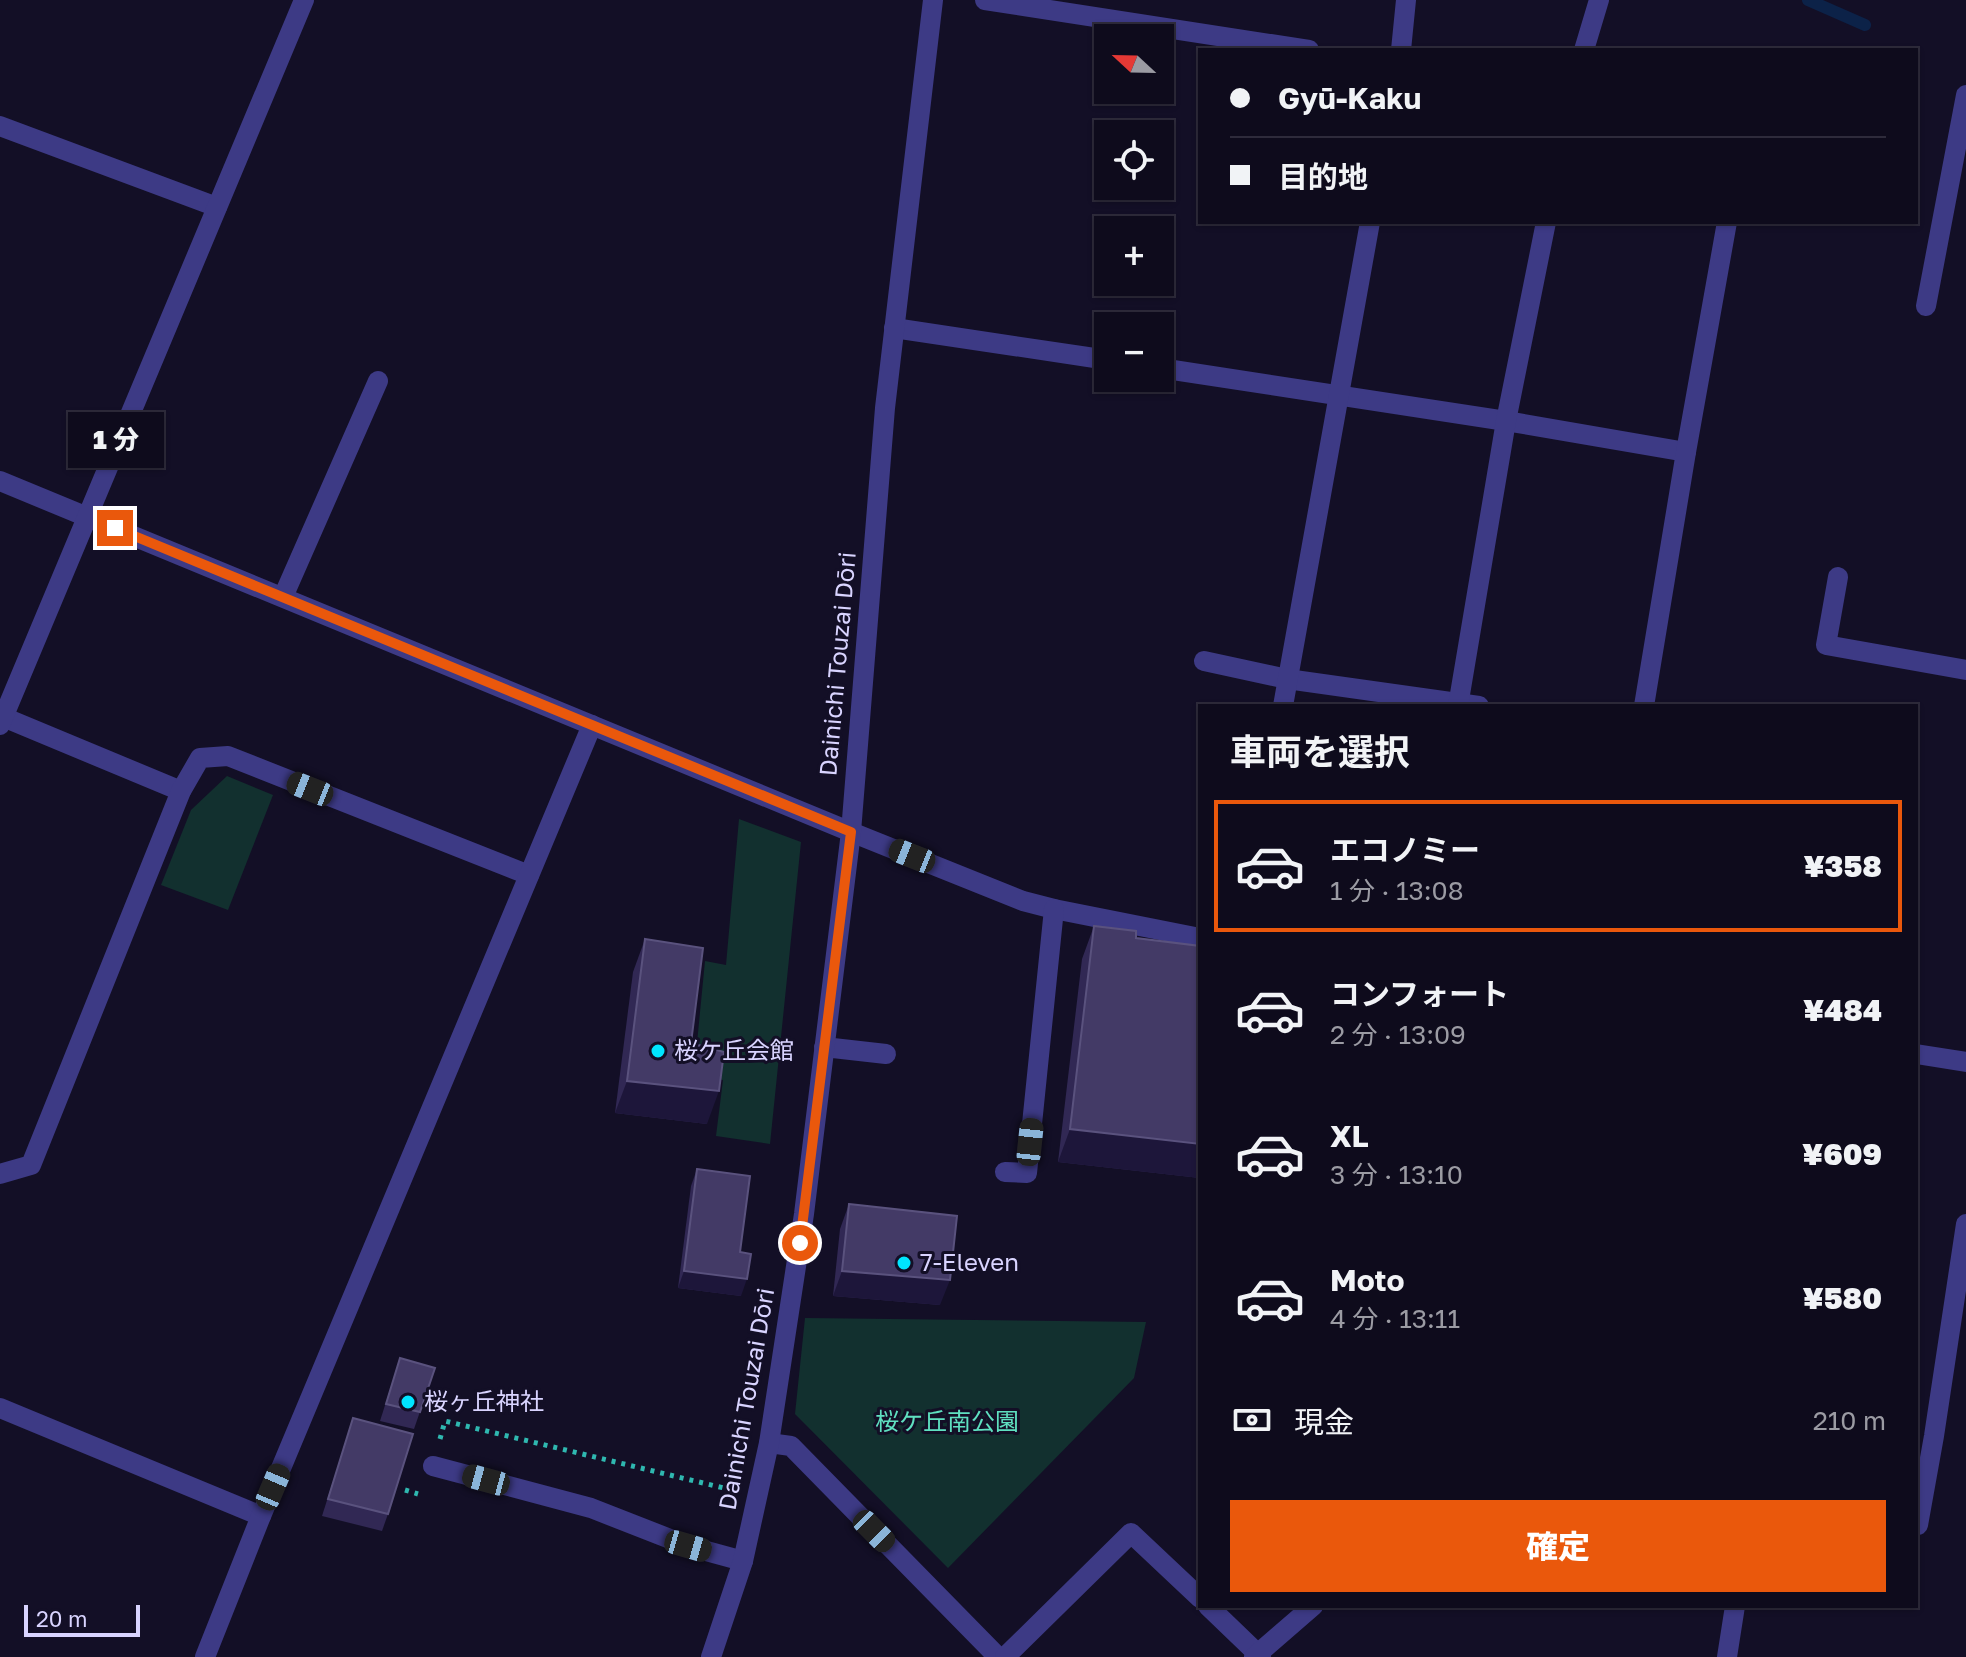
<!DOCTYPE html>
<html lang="ja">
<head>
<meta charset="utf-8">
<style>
  body { margin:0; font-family:"Golos Text","Noto Sans JP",sans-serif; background:#171425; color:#f1f3f6; height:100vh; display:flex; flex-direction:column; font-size:30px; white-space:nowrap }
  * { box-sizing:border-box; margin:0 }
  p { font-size:26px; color:#9b9ba3 }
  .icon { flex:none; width:44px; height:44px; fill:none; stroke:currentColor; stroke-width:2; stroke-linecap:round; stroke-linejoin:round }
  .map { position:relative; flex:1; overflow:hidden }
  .sheet { position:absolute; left:1198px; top:704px; width:720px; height:904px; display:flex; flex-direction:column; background:#0e0b1c; border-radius:0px; box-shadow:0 2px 6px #0004,0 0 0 2px #2e2b3b }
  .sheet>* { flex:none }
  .hud { position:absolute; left:1198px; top:48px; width:720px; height:176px; border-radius:0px; box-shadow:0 2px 6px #0004,0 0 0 2px #2e2b3b; display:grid; align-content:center; height:176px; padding:0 32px; background:#0e0b1c }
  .needle { width:52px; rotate:292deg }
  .controls { position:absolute; left:1094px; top:24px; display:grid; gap:16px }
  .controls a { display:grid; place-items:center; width:80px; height:80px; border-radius:0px; background:#0e0b1c; box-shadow:0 2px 6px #0004,0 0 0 2px #2e2b3b; font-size:40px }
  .scale { position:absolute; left:24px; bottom:20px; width:116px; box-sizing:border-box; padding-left:8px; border:4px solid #d9d4ff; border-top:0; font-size:22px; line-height:28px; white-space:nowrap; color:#d9d4ff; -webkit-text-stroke:6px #130f26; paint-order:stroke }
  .end { position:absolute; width:36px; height:36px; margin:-18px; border:10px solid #ea580c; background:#fff; box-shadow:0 0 0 4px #fff }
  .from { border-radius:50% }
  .bubble { position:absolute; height:56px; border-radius:0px; background:#0e0b1c; box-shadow:0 2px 6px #0004,0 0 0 2px #2e2b3b; font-size:26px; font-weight:800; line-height:56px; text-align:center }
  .car { position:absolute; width:24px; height:48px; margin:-24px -12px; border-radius:10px; box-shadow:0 0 6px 2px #0007; background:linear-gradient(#222 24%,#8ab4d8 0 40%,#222 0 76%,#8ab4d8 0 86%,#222 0) }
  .hud b { display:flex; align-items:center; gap:28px; height:76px; font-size:30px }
  .hud b+b { border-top:2px solid #2e2b3b }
  .hud i { width:20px; height:20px; background:#f1f3f6 }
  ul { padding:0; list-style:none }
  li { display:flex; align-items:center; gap:24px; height:132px; margin:0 16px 12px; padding:0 16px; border:4px solid transparent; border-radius:0px }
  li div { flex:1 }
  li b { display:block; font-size:30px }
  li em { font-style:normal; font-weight:800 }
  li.current { border-color:#ea580c }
  li>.icon { width:72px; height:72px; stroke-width:1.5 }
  h2 { padding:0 32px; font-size:36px; line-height:96px }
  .pay { display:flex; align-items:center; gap:20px; height:88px; padding:0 32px; font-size:30px }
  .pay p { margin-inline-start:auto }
  .cta { display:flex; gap:16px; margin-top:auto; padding:16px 32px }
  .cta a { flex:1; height:92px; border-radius:0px; background:#ea580c; color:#fff; font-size:32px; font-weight:800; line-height:92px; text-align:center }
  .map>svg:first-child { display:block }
</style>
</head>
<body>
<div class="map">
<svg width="1966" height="1657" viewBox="0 0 1966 1657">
  <rect width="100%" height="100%" fill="#130f26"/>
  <g fill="#12302f">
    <path d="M227 776 273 795 228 910 161 885 191 810Z"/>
    <path d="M739 819 801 842 770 1144 716 1136 723 1080 694 1074 705 961 726 965Z"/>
    <path d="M805 1318 1146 1322 1134 1378 948 1568 795 1414Z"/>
  </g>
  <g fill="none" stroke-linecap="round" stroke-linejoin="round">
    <path stroke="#0c2248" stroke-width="12" d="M1808 0 1865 25"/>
    <g stroke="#2fb8b0" stroke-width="5" stroke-dasharray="4 6" stroke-linecap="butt">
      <path d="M440 1439 445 1421 728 1489"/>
      <path d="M405 1490 418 1494"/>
    </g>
    <g stroke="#3d3a85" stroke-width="20">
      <path d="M985 0 1309 50"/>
      <path d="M1401 50 1406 0"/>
      <path d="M1584 50 1599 0"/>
      <path d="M0 126 217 207"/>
      <path d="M1926 306 1966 95"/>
      <path d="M894 328 1108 360"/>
      <path d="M1160 368 1506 421 1686 452"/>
      <path d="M0 481 851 832 1023 901 1054 909 1200 938"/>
      <path d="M1838 577 1826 645 1966 670"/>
      <path d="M283 597 378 381"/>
      <path d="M1204 661 1287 679 1479 706"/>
      <path d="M1283 706 1370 222"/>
      <path d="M1458 706 1506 421 1546 222"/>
      <path d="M1644 706 1686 452 1727 222"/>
      <path d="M3 717 181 791"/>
      <path d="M0 725 304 0"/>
      <path d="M824 1047 886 1054"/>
      <path d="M1916 1054 1966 1062"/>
      <path d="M1005 1172 1027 1173 1054 909"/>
      <path d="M0 1174 31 1165 181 791 200 758 228 756 529 875"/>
      <path d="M0 1408 261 1516"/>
      <path d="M769 1443 791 1446 998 1657"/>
      <path d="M433 1466 591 1508 688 1546 743 1561"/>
      <path d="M1918 1525 1934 1436 1966 1224"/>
      <path d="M1208 1606 1261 1657"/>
      <path d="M205 1657 261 1516 592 725"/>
      <path d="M711 1657 743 1561 769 1443 804 1214 851 832 885 408 933 0"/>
      <path d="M1005 1657 1131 1533 1200 1598"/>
      <path d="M1254 1657 1313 1606"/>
      <path d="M1727 1657 1735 1606"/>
    </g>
  </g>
  <g fill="#312854">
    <path d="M1094 926 1136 938 1200 946V1178L1058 1162 1082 959Z"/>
    <path d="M645 939 691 1043 707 1124 615 1113 633 972Z"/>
    <path d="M697 1169 740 1252 741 1296 678 1288 691 1186Z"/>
    <path d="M849 1204 940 1305 833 1296 840 1229Z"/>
    <path d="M400 1358 435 1368 414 1429 380 1421Z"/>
    <path d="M353 1418 388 1514 382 1531 322 1516Z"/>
  </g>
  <g fill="#1d163a">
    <path d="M627 1081 719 1091 707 1124 615 1113Z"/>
    <path d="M1070 1129 1200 1144V1178L1058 1162Z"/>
    <path d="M684 1271 747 1279 741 1296 678 1288Z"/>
    <path d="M842 1271 950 1280 940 1305 833 1296Z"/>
  </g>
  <g fill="#433a66" stroke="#5a527e" stroke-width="2">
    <path d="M1094 926 1136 931V938L1200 946V1144L1070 1129Z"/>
    <path d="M645 939 703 948 691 1043 724 1052 719 1091 627 1081Z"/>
    <path d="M697 1169 750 1176 740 1252 751 1254 747 1279 684 1271Z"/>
    <path d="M849 1204 957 1216 950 1280 842 1271Z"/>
    <path d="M400 1358 435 1368 420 1412 386 1404Z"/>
    <path d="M353 1418 413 1434 388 1514 328 1499Z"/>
  </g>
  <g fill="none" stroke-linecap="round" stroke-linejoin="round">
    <path stroke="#ea580c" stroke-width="10" d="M115 528 851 832 800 1243"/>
  </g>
  <g fill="#00e5ff" stroke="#130f26" stroke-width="3">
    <circle cx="658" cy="1051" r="8"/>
    <circle cx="904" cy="1263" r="8"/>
    <circle cx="408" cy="1402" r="8"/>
  </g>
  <g text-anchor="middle" stroke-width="6" stroke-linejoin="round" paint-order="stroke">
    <g font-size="24" fill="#d9d4ff" stroke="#130f26">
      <text transform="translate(838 664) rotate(-85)" y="8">Dainichi Touzai Dōri</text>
      <text transform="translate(747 1399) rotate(-80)" y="8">Dainichi Touzai Dōri</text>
    </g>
    <g font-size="24" fill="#d9d4ff" stroke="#130f26" text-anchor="start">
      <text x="674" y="1059">桜ケ丘会館</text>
      <text x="920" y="1271">7-Eleven</text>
      <text x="424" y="1410">桜ヶ丘神社</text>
    </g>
    <g font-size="24" fill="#5fe0c0" stroke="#130f26">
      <text x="947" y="1430">桜ケ丘南公園</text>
    </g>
  </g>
</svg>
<div class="controls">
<a><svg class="needle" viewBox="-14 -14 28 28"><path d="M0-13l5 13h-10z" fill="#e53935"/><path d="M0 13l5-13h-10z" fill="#9b9ba3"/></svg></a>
<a><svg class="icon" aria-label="locate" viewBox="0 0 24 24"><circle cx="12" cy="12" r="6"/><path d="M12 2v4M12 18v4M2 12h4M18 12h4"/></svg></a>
<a>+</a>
<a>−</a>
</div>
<div class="scale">20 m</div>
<i class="end from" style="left:800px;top:1243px"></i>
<i class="end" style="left:115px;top:528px"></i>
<div class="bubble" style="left:68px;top:412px;width:96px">1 分</div>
<i class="car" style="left:310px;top:789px;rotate:292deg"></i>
<i class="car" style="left:912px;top:856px;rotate:292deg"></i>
<i class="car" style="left:1030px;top:1142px;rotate:6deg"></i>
<i class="car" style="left:486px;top:1480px;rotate:285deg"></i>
<i class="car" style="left:273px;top:1487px;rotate:23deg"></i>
<i class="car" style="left:874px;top:1531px;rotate:135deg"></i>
<i class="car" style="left:688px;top:1546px;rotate:106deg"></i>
<div class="hud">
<b><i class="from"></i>Gyū-Kaku</b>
<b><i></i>目的地</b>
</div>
<section class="sheet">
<h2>車両を選択</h2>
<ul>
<li class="current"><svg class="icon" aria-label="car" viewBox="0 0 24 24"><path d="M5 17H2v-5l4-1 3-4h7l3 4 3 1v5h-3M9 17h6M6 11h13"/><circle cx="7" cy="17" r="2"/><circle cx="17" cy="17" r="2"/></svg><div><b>エコノミー</b><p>1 分 · 13:08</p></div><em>¥358</em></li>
<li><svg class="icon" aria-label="car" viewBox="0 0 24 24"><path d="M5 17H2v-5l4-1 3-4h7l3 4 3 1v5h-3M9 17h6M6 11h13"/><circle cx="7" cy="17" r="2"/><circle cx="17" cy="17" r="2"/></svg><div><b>コンフォート</b><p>2 分 · 13:09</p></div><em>¥484</em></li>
<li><svg class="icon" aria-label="car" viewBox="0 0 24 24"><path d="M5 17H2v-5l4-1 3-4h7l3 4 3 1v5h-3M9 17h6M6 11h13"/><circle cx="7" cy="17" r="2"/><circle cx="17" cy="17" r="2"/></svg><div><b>XL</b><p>3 分 · 13:10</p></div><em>¥609</em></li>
<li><svg class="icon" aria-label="car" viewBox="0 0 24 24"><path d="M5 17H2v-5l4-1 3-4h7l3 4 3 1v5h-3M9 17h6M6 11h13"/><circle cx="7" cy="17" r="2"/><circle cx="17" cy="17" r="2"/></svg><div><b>Moto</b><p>4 分 · 13:11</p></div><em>¥580</em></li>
</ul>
<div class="pay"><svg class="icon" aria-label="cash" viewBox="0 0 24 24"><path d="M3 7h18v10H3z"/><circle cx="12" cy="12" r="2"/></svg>現金<p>210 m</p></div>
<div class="cta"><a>確定</a></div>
</section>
</div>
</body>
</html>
